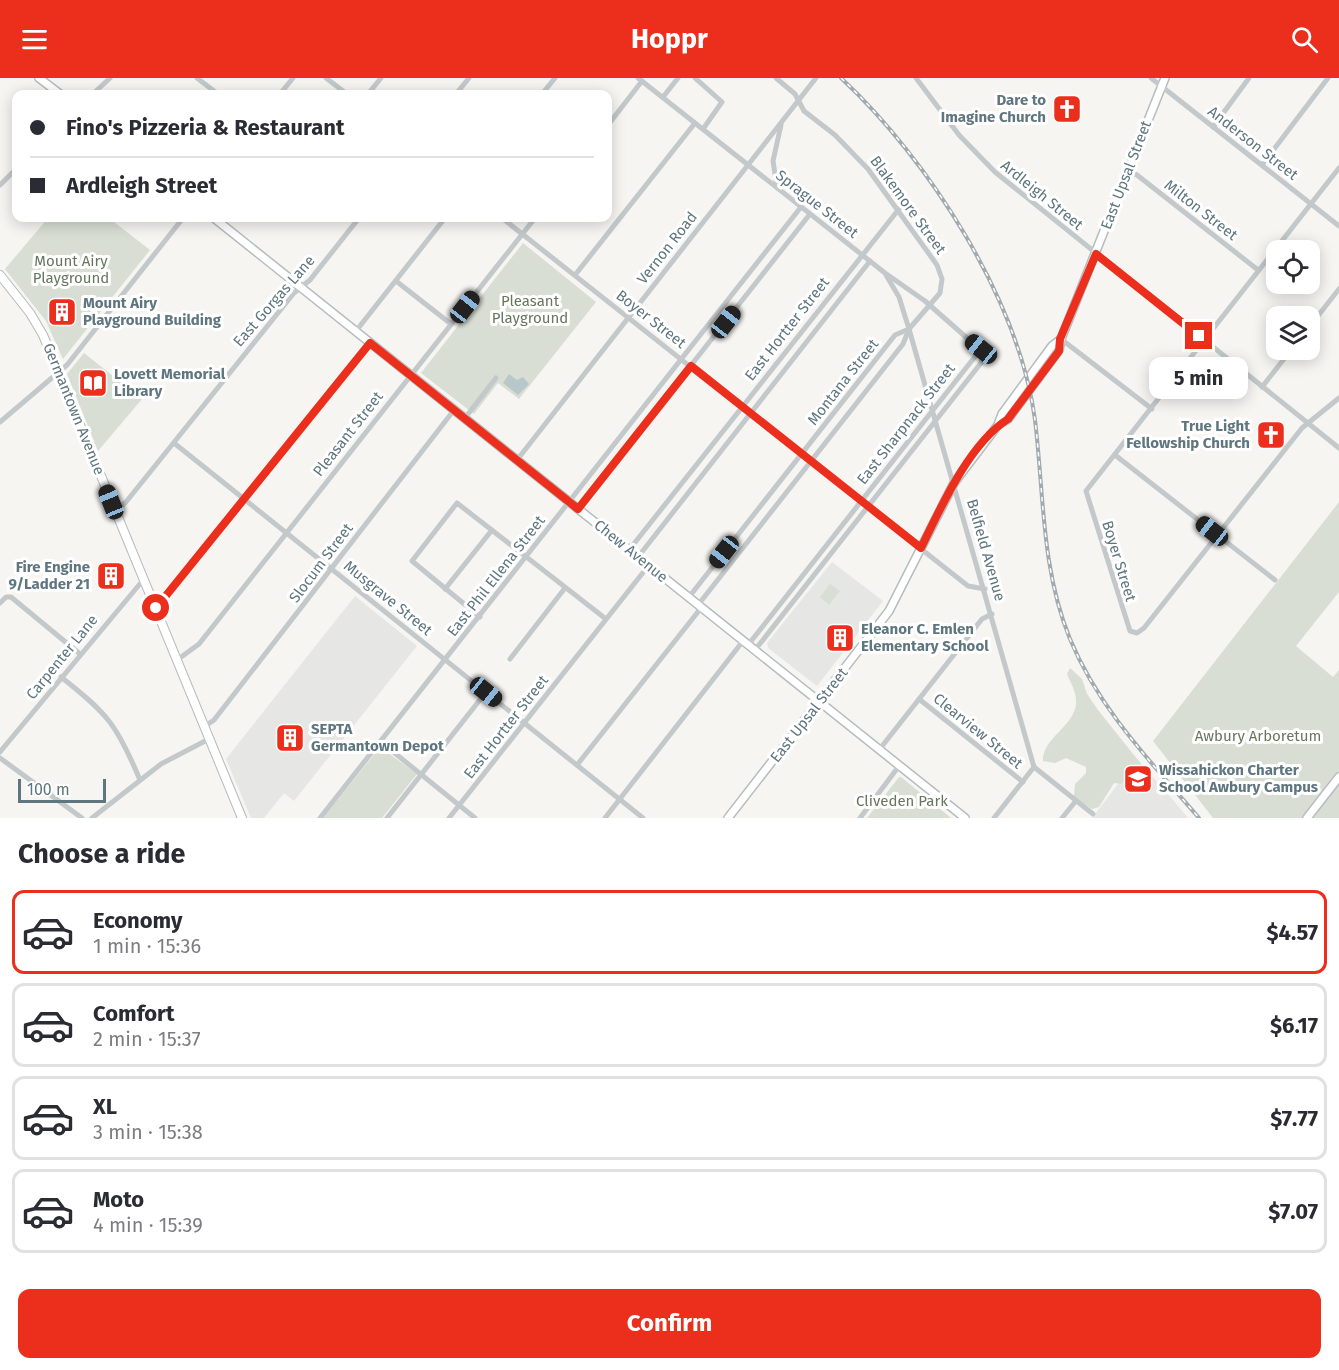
<!DOCTYPE html>
<html lang="en">
<head>
<meta charset="utf-8">
<style>
  body { margin:0; font-family:"Fira Sans",sans-serif; background:#f7f7f7; color:#2b2b33; height:100vh; display:flex; flex-direction:column; font-size:22px; white-space:nowrap }
  * { box-sizing:border-box; margin:0 }
  p { font-size:20px; color:#7c7c81 }
  .icon { flex:none; width:33px; height:33px; fill:none; stroke:currentColor; stroke-width:2; stroke-linecap:round; stroke-linejoin:round }
  .map { position:relative; height:740px; overflow:hidden }
  .sheet { display:flex; flex-direction:column; background:#fff; flex:1 }
  .sheet>* { flex:none }
  .guide { position:absolute; left:12px; top:12px; width:600px; height:132px; border-radius:12px; box-shadow:0 3px 15px #0003; display:grid; align-content:center; height:132px; padding:0 18px; background:#fff }
  .buttons { position:absolute; left:1266px; top:162px; display:grid; gap:12px }
  .buttons a { display:grid; place-items:center; width:54px; height:54px; border-radius:12px; background:#fff; box-shadow:0 3px 15px #0003; font-size:30px }
  .scale { position:absolute; left:18px; bottom:15px; width:88px; box-sizing:border-box; padding-left:6px; border:3px solid #5f767f; border-top:0; font-size:16px; line-height:21px; white-space:nowrap; color:#5f767f; -webkit-text-stroke:4px #fff; paint-order:stroke }
  .end { position:absolute; width:27px; height:27px; margin:-14px; border:8px solid #ec2f1c; background:#fff; box-shadow:0 0 0 3px #fff }
  .from { border-radius:50% }
  .bubble { position:absolute; height:42px; border-radius:12px; background:#fff; box-shadow:0 3px 15px #0003; font-size:20px; font-weight:700; line-height:42px; text-align:center }
  .car { position:absolute; width:18px; height:36px; margin:-18px -9px; border-radius:8px; box-shadow:0 0 4px 2px #0007; background:linear-gradient(#222 24%,#8ab4d8 0 40%,#222 0 76%,#8ab4d8 0 86%,#222 0) }
  .guide b { display:flex; align-items:center; gap:21px; height:57px; font-size:22px }
  .guide b+b { border-top:2px solid #e1e1e2 }
  .guide i { width:15px; height:15px; background:#2b2b33 }
  ul { padding:0; list-style:none }
  li { display:flex; align-items:center; gap:18px; height:84px; margin:0 12px 9px; padding:0 6px; border:3px solid #e1e1e2; border-radius:12px }
  li div { flex:1 }
  li b { display:block; font-size:22px }
  li em { font-style:normal; font-weight:700 }
  li.current { border-color:#ec2f1c }
  li>.icon { width:54px; height:54px; stroke-width:1.5 }
  h2 { padding:0 18px; font-size:27px; line-height:72px }
  .primary-button { display:flex; gap:12px; margin-top:auto; padding:12px 18px }
  .primary-button a { flex:1; height:69px; border-radius:12px; background:#ec2f1c; color:#fff; font-size:24px; font-weight:700; line-height:69px; text-align:center }
  header { display:flex; justify-content:space-between; align-items:center; height:78px; padding:0 18px; background:#ec2f1c; color:#fff; font-size:27px; font-weight:700 }
  .map>svg:first-child { display:block }
</style>
</head>
<body>
<header><svg class="icon" aria-label="menu" viewBox="0 0 24 24"><path d="M4 6h16M4 12h16M4 18h16"/></svg>Hoppr<svg class="icon" aria-label="search" viewBox="0 0 24 24"><circle cx="10" cy="10" r="6"/><path d="M15 15l6 6"/></svg></header>
<div class="map">
<svg width="1339" height="740" viewBox="0 0 1339 740">
  <rect width="100%" height="100%" fill="#f6f5f2"/>
  <g fill="#e6e7e5">
    <path d="M832 484 883 523 817 608 768 570 767 565Z"/>
    <path d="M355 518 417 568 294 723 284 715 264 740H251L226 681Z"/>
    <path d="M1137 681 1173 722 1188 740H1092Z"/>
  </g>
  <g fill="#d8ded3">
    <path d="M48 140H109L150 172 63 281 46 243 5 191Z"/>
    <path d="M523 165 596 224 519 321 498 305 474 336 421 295Z"/>
    <path d="M84 275 142 321 98 373 67 296Z"/>
    <path d="M1339 424V514L1296 568 1333 599 1339 592V740H1213L1153 663Z"/>
    <path d="M830 506 840 513 829 527 820 519Z"/>
    <path d="M1070 590 1082 601 1087 616 1098 632 1149 696 1147 700 1136 693 1121 706 1114 705 1099 729 1092 731 1074 719 1075 706 1086 695V689L1066 680 1055 685 1043 683C1042 659 1078 647 1076 622 1076 613 1070 604 1067 596Z"/>
    <path d="M380 669 417 696 382 740H323Z"/>
    <path d="M899 699H901L951 740H867Z"/>
  </g>
  <path fill="#b8c8ca" d="M509 296 517 302 523 299 529 306 518 317 503 305Z"/>
  <g fill="none" stroke-linecap="round" stroke-linejoin="round">
    <g stroke="#b5bcbf" stroke-width="10">
      <g id="secondary">
        <path d="M39 0 60 16"/>
        <path d="M214 140 965 740"/>
        <path d="M998 347 1002 336 1052 268 1061 261"/>
        <path d="M728 740 889 533 954 405 998 347 1008 341 1059 272 1061 261 1165 0"/>
        <path d="M1307 740 1339 699"/>
      </g>
    </g>
    <g stroke="#b4babc" stroke-width="10">
      <path id="primary" d="M0 197 30 235 43 257 242 740"/>
    </g>
    <g stroke="#c3c8ca" stroke-width="5">
      <path d="M197 0 218 16"/>
      <path d="M326 0 347 16"/>
      <path d="M638 0 885 195 925 223 984 275 981 285 755 572"/>
      <path d="M695 0 722 24 703 51"/>
      <path d="M916 0 959 57 995 94 1339 370"/>
      <path d="M1151 0 1339 148"/>
      <path d="M93 16 110 0"/>
      <path d="M280 16 293 0"/>
      <path d="M368 16 381 0"/>
      <path d="M456 16 469 0"/>
      <path d="M542 16 555 0"/>
      <path d="M663 19 678 0"/>
      <path d="M608 47 642 3"/>
      <path d="M1213 49 1249 0"/>
      <path d="M1262 87 1328 0"/>
      <path d="M1339 90 1086 413 1130 553 1137 555 1144 550 1302 350 1339 320"/>
      <path d="M1127 92 1137 97 1258 192"/>
      <path d="M0 107 16 91"/>
      <path d="M777 109 773 83 781 47"/>
      <path d="M502 140 968 508 985 511"/>
      <path d="M575 197 695 45"/>
      <path d="M886 197 899 219 909 251 1034 689"/>
      <path d="M396 203 451 246"/>
      <path d="M1310 248 1339 211"/>
      <path d="M356 253 445 140"/>
      <path d="M1061 261 1152 331"/>
      <path d="M1262 309 1291 272"/>
      <path d="M465 340 496 300"/>
      <path d="M0 344 67 287 183 140"/>
      <path d="M174 365 643 740"/>
      <path d="M1115 377 1275 502"/>
      <path d="M517 382 816 0"/>
      <path d="M578 431 810 136"/>
      <path d="M115 433 126 424 294 215 310 202 359 140"/>
      <path d="M629 472 899 131"/>
      <path d="M638 479 870 183"/>
      <path d="M445 511 492 452"/>
      <path d="M689 519 895 257 909 251"/>
      <path d="M0 525 6 519H11L80 576"/>
      <path d="M698 527 903 266 909 251 940 215 942 201 937 187 868 91 835 57 804 33 795 16 776 0"/>
      <path d="M156 530 370 265"/>
      <path d="M480 539 412 483 457 425 606 541"/>
      <path d="M748 567 981 271"/>
      <path d="M510 581 565 510"/>
      <path d="M177 582 199 566 535 140"/>
      <path d="M61 599C108 636 117 647 140 702"/>
      <path d="M919 621 1023 704"/>
      <path d="M204 649 214 642 454 332"/>
      <path d="M381 664 475 740"/>
      <path d="M879 672 982 541 992 536"/>
      <path d="M0 674 144 501"/>
      <path d="M0 680 82 740"/>
      <path d="M577 687 701 530"/>
      <path d="M1034 689 1093 736"/>
      <path d="M92 740 161 686 209 661"/>
      <path d="M320 740 801 129"/>
      <path d="M387 740 486 614"/>
      <path d="M449 740 649 487"/>
      <path d="M605 740 743 563"/>
      <path d="M860 740 899 688"/>
      <path d="M994 740 1034 689"/>
      <path d="M1062 740 1075 724"/>
    </g>
    <use href="#secondary" stroke="#fff" stroke-width="7"/>
    <use href="#primary" stroke="#fff" stroke-width="8"/>
    <g stroke="#a1aaae" stroke-width="4">
      <path id="rail" d="M841 0C929 82 1019 222 1035 342 1044 416 1041 490 1070 561 1099 631 1151 684 1199 740"/>
    </g>
    <use href="#rail" stroke="#fff" stroke-width="1.5" stroke-dasharray="4.5" stroke-linecap="butt"/>
  </g>
  <g fill="none" stroke-linecap="round" stroke-linejoin="round">
    <path stroke="#ec2f1c" stroke-width="8" d="M156 530 370 265 578 431 691 288 921 470C941 429 969 366 1008 341L1059 273 1060 261 1096 176 1199 258"/>
  </g>
  <defs>
    <g id="church-square" transform="scale(1.5)"><rect x="-9" y="-9" width="18" height="18" rx="4" fill="#ec2f1c" stroke="#fff"/><path d="M-1.2-6h2.4v3.5h3.3v2.4h-3.3V6h-2.4V-.1h-3.3v-2.4h3.3Z" fill="#fff"/></g>
    <g id="building-square" transform="scale(1.5)"><rect x="-9" y="-9" width="18" height="18" rx="4" fill="#ec2f1c" stroke="#fff"/><path d="M-4-6H4V6H1V3H-1V6H-4ZM-2.5-4.3h1.7v1.8h-1.7ZM.8-4.3h1.7v1.8H.8ZM-2.5-1h1.7V.8h-1.7ZM.8-1h1.7V.8H.8Z" fill="#fff"/></g>
    <g id="library-square" transform="scale(1.5)"><rect x="-9" y="-9" width="18" height="18" rx="4" fill="#ec2f1c" stroke="#fff"/><path d="M-6-4Q-3-5.5-.7-3.5V5Q-3 3-6 4ZM6-4Q3-5.5 .7-3.5V5Q3 3 6 4Z" fill="#fff"/></g>
    <g id="school-square" transform="scale(1.5)"><rect x="-9" y="-9" width="18" height="18" rx="4" fill="#ec2f1c" stroke="#fff"/><path d="M0-5L7-2L0 1L-7-2ZM-4 1L0 2.5L4 1V4Q0 6-4 4Z" fill="#fff"/></g>
  </defs>
  <g fill-rule="evenodd">
    <use href="#church-square" x="1067" y="31"/>
    <use href="#building-square" x="62" y="234"/>
    <use href="#library-square" x="93" y="305"/>
    <use href="#church-square" x="1271" y="357"/>
    <use href="#building-square" x="111" y="498"/>
    <use href="#building-square" x="840" y="560"/>
    <use href="#building-square" x="290" y="660"/>
    <use href="#school-square" x="1138" y="701"/>
  </g>
  <g text-anchor="middle" stroke-width="6" stroke-linejoin="round" paint-order="stroke">
    <g font-size="15" font-weight="bold" fill="#5f767f" stroke="#fff" text-anchor="start">
      <text x="1046" y="27" text-anchor="end">Dare to<tspan x="1046" dy="17">Imagine Church</tspan></text>
      <text x="83" y="230">Mount Airy<tspan x="83" dy="17">Playground Building</tspan></text>
      <text x="114" y="301">Lovett Memorial<tspan x="114" dy="17">Library</tspan></text>
      <text x="1250" y="353" text-anchor="end">True Light<tspan x="1250" dy="17">Fellowship Church</tspan></text>
      <text x="90" y="494" text-anchor="end">Fire Engine<tspan x="90" dy="17">9/Ladder 21</tspan></text>
      <text x="861" y="556">Eleanor C. Emlen<tspan x="861" dy="17">Elementary School</tspan></text>
      <text x="311" y="656">SEPTA<tspan x="311" dy="17">Germantown Depot</tspan></text>
      <text x="1159" y="697">Wissahickon Charter<tspan x="1159" dy="17">School Awbury Campus</tspan></text>
    </g>
    <g font-size="15" fill="#5f767f" stroke="#fff">
      <text transform="translate(1253 65) rotate(38)" y="5">Anderson Street</text>
      <text transform="translate(1126 97) rotate(-69)" y="5">East Upsal Street</text>
      <text transform="translate(1042 117) rotate(39)" y="5">Ardleigh Street</text>
      <text transform="translate(817 126) rotate(38)" y="5">Sprague Street</text>
      <text transform="translate(908 127) rotate(54)" y="5">Blakemore Street</text>
      <text transform="translate(1201 132) rotate(38)" y="5">Milton Street</text>
      <text transform="translate(667 170) rotate(-52)" y="5">Vernon Road</text>
      <text transform="translate(274 223) rotate(-49)" y="5">East Gorgas Lane</text>
      <text transform="translate(651 241) rotate(38)" y="5">Boyer Street</text>
      <text transform="translate(787 251) rotate(-52)" y="5">East Hortter Street</text>
      <text transform="translate(843 304) rotate(-52)" y="5">Montana Street</text>
      <text transform="translate(74 331) rotate(68)" y="5">Germantown Avenue</text>
      <text transform="translate(906 346) rotate(-52)" y="5">East Sharpnack Street</text>
      <text transform="translate(348 356) rotate(-52)" y="5">Pleasant Street</text>
      <text transform="translate(986 472) rotate(74)" y="5">Belfield Avenue</text>
      <text transform="translate(631 473) rotate(39)" y="5">Chew Avenue</text>
      <text transform="translate(1119 483) rotate(73)" y="5">Boyer Street</text>
      <text transform="translate(321 485) rotate(-53)" y="5">Slocum Street</text>
      <text transform="translate(496 498) rotate(-52)" y="5">East Phil Ellena Street</text>
      <text transform="translate(388 520) rotate(39)" y="5">Musgrave Street</text>
      <text transform="translate(62 579) rotate(-51)" y="5">Carpenter Lane</text>
      <text transform="translate(809 637) rotate(-52)" y="5">East Upsal Street</text>
      <text transform="translate(506 649) rotate(-52)" y="5">East Hortter Street</text>
      <text transform="translate(978 653) rotate(39)" y="5">Clearview Street</text>
    </g>
    <g font-size="15" fill="#66775e" stroke="#fff">
      <text x="71" y="188">Mount Airy<tspan x="71" dy="17">Playground</tspan></text>
      <text x="530" y="228">Pleasant<tspan x="530" dy="17">Playground</tspan></text>
      <text x="1258" y="663">Awbury Arboretum</text>
      <text x="902" y="728">Cliveden Park</text>
    </g>
  </g>
</svg>
<div class="buttons">
<a><svg class="icon" aria-label="locate" viewBox="0 0 24 24"><circle cx="12" cy="12" r="6"/><path d="M12 2v4M12 18v4M2 12h4M18 12h4"/></svg></a>
<a><svg class="icon" aria-label="layers" viewBox="0 0 24 24"><path d="M12 4l9 5-9 5-9-5zM3 14l9 5 9-5"/></svg></a>
</div>
<div class="scale">100 m</div>
<i class="end from" style="left:156px;top:530px"></i>
<i class="end" style="left:1199px;top:258px"></i>
<div class="bubble" style="left:1149px;top:279px;width:99px">5 min</div>
<i class="car" style="left:465px;top:229px;rotate:38deg"></i>
<i class="car" style="left:726px;top:244px;rotate:38deg"></i>
<i class="car" style="left:981px;top:271px;rotate:309deg"></i>
<i class="car" style="left:111px;top:424px;rotate:338deg"></i>
<i class="car" style="left:1212px;top:453px;rotate:308deg"></i>
<i class="car" style="left:724px;top:474px;rotate:218deg"></i>
<i class="car" style="left:486px;top:614px;rotate:129deg"></i>
<div class="guide">
<b><i class="from"></i>Fino's Pizzeria &amp; Restaurant</b>
<b><i></i>Ardleigh Street</b>
</div>
</div>
<section class="sheet">
<h2>Choose a ride</h2>
<ul>
<li class="current"><svg class="icon" aria-label="car" viewBox="0 0 24 24"><path d="M5 17H2v-5l4-1 3-4h7l3 4 3 1v5h-3M9 17h6M6 11h13"/><circle cx="7" cy="17" r="2"/><circle cx="17" cy="17" r="2"/></svg><div><b>Economy</b><p>1 min · 15:36</p></div><em>$4.57</em></li>
<li><svg class="icon" aria-label="car" viewBox="0 0 24 24"><path d="M5 17H2v-5l4-1 3-4h7l3 4 3 1v5h-3M9 17h6M6 11h13"/><circle cx="7" cy="17" r="2"/><circle cx="17" cy="17" r="2"/></svg><div><b>Comfort</b><p>2 min · 15:37</p></div><em>$6.17</em></li>
<li><svg class="icon" aria-label="car" viewBox="0 0 24 24"><path d="M5 17H2v-5l4-1 3-4h7l3 4 3 1v5h-3M9 17h6M6 11h13"/><circle cx="7" cy="17" r="2"/><circle cx="17" cy="17" r="2"/></svg><div><b>XL</b><p>3 min · 15:38</p></div><em>$7.77</em></li>
<li><svg class="icon" aria-label="car" viewBox="0 0 24 24"><path d="M5 17H2v-5l4-1 3-4h7l3 4 3 1v5h-3M9 17h6M6 11h13"/><circle cx="7" cy="17" r="2"/><circle cx="17" cy="17" r="2"/></svg><div><b>Moto</b><p>4 min · 15:39</p></div><em>$7.07</em></li>
</ul>
<div class="primary-button"><a>Confirm</a></div>
</section>
</body>
</html>
